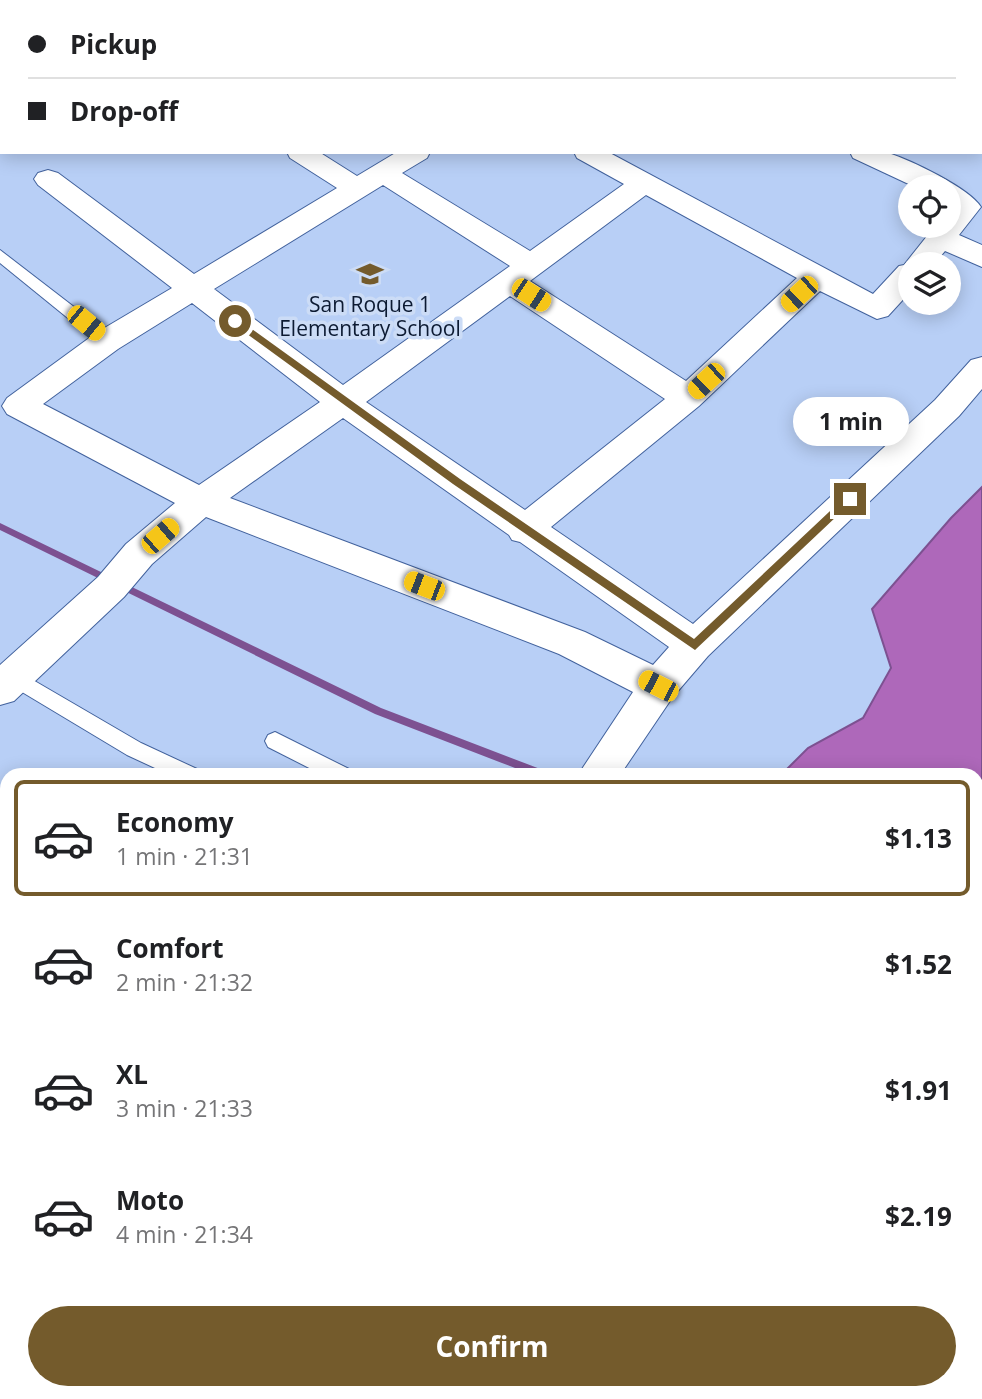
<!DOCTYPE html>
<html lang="en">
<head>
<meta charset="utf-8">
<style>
  body { margin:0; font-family:"Open Sans",sans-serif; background:#f6f6f6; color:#202124; height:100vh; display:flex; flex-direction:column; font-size:26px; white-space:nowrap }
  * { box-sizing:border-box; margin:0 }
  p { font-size:23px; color:#757577 }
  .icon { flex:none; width:38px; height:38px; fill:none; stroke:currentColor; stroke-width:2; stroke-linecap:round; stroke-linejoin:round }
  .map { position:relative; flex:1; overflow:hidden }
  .drawer { position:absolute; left:0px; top:768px; width:984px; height:632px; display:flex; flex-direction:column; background:#fff; border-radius:21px 21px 0 0; box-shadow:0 4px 18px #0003 }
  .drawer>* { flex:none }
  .guide { position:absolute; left:0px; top:0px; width:984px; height:154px; box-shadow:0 4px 18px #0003; display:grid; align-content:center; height:154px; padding:0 28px; background:#fff }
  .fabs { position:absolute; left:898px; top:175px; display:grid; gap:14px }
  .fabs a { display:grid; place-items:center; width:63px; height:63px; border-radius:50%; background:#fff; box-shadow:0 4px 18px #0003; font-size:35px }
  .end { position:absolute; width:32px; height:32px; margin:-16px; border:9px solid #745b2c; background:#fff; box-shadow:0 0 0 4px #fff }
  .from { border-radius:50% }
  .bubble { position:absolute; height:49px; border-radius:24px; background:#fff; box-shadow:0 4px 18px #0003; font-size:23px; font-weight:700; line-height:49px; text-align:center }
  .car { position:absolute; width:21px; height:42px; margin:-21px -10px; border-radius:9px; box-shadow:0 0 5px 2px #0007; background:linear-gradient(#f5c518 24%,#345 0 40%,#f5c518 0 76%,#345 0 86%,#f5c518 0) }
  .guide b { display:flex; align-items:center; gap:24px; height:66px; font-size:26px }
  .guide b+b { border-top:2px solid #e0e0e0 }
  .guide i { width:18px; height:18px; background:#202124 }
  ul { padding:12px 0 0; list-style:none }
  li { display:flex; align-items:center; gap:21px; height:116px; margin:0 14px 10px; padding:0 14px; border:4px solid transparent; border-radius:10px }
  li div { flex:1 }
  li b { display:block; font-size:26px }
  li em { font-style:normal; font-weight:700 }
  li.active { border-color:#745b2c }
  li>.icon { width:63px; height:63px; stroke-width:1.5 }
  .cta { display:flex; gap:14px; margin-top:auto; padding:14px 28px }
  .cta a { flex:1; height:80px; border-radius:42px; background:#745b2c; color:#fff; font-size:28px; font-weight:700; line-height:80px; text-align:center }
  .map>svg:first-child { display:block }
</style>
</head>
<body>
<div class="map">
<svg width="982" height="1399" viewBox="0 0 982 1399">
  <rect width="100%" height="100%" fill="#b8cff6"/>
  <g fill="#ae68ba" stroke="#7d5191" stroke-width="2">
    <path d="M982 487V1299L976 1295V775H781L808 748 863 718 891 668 872 609 951 518Z"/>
    <path d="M0 1209 7 1217V1393H169L175 1399H0Z"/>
  </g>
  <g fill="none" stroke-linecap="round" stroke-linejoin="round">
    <path fill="#7d5191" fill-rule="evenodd" d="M0 523 381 708 548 772 549 775H533L375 714 0 530Z"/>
    <g stroke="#42629d" stroke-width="2">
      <g id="service">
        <path d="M201 0H215L200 2Z"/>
        <rect x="0" y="42" width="2" height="8"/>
        <path d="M0 141H2L0 150Z"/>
        <path d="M0 250 113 337 115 341 113 345H101L0 263Z"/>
        <path d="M14 669 141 743 197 769 200 775H170L127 755 7 683 4 677 7 671Z"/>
        <path d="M275 732 349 769 352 775H323L268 747 265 741 268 735Z"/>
      </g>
    </g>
    <g stroke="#42629d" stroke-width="2">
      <g id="minor">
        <path d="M656 0H680L655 2Z"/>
        <path d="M287 152H319L357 176 397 152H430L427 158 402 173 530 251 624 184 577 158 574 152H608L873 294 899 266 904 265 935 226H948V187H915L853 158 850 152C861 152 877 150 888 153 911 160 969 188 981 207L959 235 982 245V267L945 251 934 264H910V292L888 316 877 319 820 291 699 406 551 527 693 624 935 400 971 360 982 357V389L959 416 708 656 672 698 620 775H578L633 692 559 654 206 517 152 564 124 597 14 701 0 705V665L98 577 126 544 175 503 7 414 2 406 7 398 96 333 172 288 38 185 34 179 38 173 48 170 58 173 194 274 337 188 290 158ZM383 185 510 266 343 385 214 289ZM646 195 797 278 686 381 530 281ZM510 296 665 399 525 510 366 402ZM192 303 320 402 199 485 43 404 118 349ZM343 418 509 535 512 540 520 542 669 647 653 665 585 632 230 498Z"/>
        <path d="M608 1393H665L667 1399H610Z"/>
      </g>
    </g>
    <g stroke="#42629d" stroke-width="2">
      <path id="secondary" d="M779 0H808L809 2H780Z"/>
    </g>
    <g stroke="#2c7a88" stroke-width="2">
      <path id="primary" d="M839 0H865L866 2H840Z"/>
    </g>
    <use href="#service" fill="#fff" fill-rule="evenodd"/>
    <use href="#minor" fill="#fff" fill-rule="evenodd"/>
    <use href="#secondary" fill="#c5e7e9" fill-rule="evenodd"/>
    <use href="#primary" fill="#8bced3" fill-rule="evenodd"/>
  </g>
  <path fill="#745b2c" d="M232 319H238L460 479 694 639 846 496 850 495 855 499 695 650 453 484 232 323Z"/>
  <defs>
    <g id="school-bare" transform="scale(2.1)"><path d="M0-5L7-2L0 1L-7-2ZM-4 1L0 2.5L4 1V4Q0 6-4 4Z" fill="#745b2c" stroke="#ccdcf6" stroke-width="2.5" paint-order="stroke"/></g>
  </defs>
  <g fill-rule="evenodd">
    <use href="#school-bare" x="370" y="274"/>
  </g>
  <g text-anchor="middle" stroke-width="7" stroke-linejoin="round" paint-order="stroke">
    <g font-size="21" fill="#0c1a32" stroke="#ccdcf6">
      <text x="370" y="312">San Roque 1<tspan x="370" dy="24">Elementary School</tspan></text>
    </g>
  </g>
</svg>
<div class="fabs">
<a><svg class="icon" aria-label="locate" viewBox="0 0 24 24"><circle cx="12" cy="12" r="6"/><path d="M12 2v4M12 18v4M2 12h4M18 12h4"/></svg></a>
<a><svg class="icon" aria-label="layers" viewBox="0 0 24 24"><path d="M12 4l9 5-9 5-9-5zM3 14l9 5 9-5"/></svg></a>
</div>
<i class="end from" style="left:235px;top:321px"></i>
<i class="end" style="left:850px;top:499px"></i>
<div class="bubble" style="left:793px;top:397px;width:116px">1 min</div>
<i class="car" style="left:799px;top:294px;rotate:227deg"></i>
<i class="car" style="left:531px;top:295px;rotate:123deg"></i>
<i class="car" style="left:86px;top:323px;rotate:129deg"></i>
<i class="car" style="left:706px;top:381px;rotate:227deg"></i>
<i class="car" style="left:160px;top:536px;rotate:49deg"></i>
<i class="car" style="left:424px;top:586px;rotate:291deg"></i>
<i class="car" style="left:658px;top:686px;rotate:297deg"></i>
<div class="guide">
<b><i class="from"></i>Pickup</b>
<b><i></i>Drop-off</b>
</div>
<section class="drawer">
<ul>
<li class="active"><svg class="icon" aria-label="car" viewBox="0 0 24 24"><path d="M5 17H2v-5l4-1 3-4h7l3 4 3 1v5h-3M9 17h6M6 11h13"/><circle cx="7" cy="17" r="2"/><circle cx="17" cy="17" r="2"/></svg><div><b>Economy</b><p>1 min · 21:31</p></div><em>$1.13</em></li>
<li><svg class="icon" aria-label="car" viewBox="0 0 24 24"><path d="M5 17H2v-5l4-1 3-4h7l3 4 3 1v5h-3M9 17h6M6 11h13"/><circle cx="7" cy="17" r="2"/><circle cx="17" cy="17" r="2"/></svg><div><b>Comfort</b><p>2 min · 21:32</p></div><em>$1.52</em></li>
<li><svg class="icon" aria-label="car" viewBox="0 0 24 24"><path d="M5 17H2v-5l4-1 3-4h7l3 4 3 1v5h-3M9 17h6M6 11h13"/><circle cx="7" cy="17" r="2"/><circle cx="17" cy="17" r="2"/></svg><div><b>XL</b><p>3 min · 21:33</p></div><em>$1.91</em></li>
<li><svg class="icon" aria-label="car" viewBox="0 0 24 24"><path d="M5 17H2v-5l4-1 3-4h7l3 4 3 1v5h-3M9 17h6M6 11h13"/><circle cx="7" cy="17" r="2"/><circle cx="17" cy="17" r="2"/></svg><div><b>Moto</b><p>4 min · 21:34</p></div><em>$2.19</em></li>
</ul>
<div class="cta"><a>Confirm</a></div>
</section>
</div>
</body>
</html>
